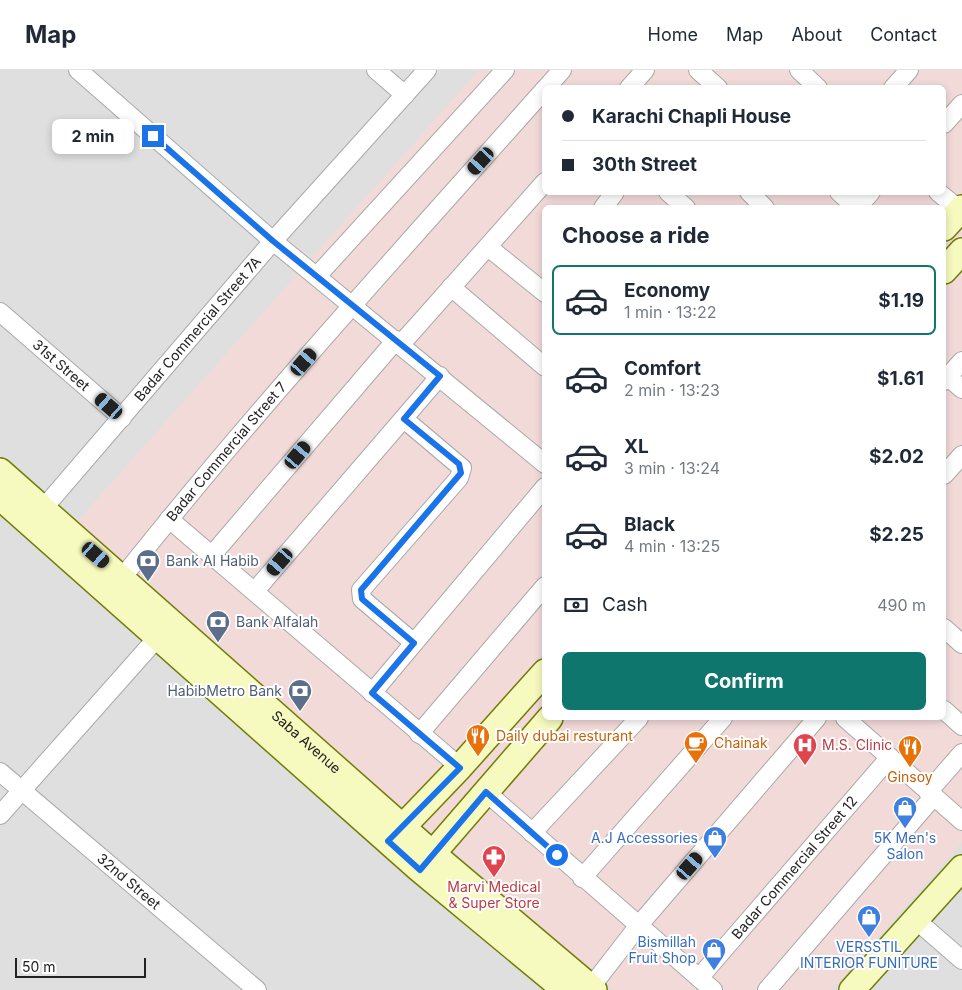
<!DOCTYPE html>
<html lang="en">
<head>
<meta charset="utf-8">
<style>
  body { margin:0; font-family:Inter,sans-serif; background:#f2f2f3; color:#1f2937; height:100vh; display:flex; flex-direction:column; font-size:19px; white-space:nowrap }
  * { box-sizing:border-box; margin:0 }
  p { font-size:16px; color:#747a83 }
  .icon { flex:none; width:28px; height:28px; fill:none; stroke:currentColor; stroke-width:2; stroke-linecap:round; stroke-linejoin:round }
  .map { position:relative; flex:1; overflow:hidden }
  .panel { position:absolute; left:542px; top:135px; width:404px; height:515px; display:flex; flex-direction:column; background:#fff; border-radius:8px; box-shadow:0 2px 8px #0003 }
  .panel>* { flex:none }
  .hud { position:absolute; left:542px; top:15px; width:404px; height:110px; border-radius:8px; box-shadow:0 2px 8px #0003; display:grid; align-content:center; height:110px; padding:0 20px; background:#fff }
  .scale { position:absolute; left:15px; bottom:12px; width:131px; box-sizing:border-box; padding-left:5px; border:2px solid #222; border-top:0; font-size:14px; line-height:18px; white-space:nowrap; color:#222; -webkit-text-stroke:4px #fff; paint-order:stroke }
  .end { position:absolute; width:22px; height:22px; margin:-11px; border:6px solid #1a73e8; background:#fff; box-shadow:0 0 0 2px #fff }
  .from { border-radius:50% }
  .bubble { position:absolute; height:35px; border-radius:8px; background:#fff; box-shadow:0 2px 8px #0003; font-size:16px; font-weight:700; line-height:35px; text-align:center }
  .car { position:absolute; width:15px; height:30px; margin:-15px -8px; border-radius:6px; box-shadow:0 0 4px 1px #0007; background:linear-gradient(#222 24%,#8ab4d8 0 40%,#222 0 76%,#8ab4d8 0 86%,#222 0) }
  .hud b { display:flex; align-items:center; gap:18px; height:48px; font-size:19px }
  .hud b+b { border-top:1px solid #e0e1e3 }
  .hud i { width:12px; height:12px; background:#1f2937 }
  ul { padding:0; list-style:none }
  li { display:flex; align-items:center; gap:15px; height:70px; margin:0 10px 8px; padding:0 10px; border:2px solid transparent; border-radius:8px }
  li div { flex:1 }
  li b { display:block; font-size:19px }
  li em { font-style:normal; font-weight:700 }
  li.selected { border-color:#0f766e }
  li>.icon { width:45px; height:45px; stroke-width:1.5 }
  h2 { padding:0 20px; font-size:22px; line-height:60px }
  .pay { display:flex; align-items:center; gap:12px; height:55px; padding:0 20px; font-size:19px }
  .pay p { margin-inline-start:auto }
  .cta { display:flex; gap:10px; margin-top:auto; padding:10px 20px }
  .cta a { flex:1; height:58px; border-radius:8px; background:#0f766e; color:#fff; font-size:20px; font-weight:700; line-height:58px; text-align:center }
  header { display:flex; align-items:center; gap:30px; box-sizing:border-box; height:70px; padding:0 25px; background:#fff; border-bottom:1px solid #e0e1e3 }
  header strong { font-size:24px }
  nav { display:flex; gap:28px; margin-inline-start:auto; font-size:18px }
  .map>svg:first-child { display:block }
</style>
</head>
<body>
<header>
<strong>Map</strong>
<nav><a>Home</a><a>Map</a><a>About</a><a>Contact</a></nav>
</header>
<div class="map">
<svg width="962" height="920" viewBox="0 0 962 920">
  <rect width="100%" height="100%" fill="#f2efe9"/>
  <path fill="#e0dfdf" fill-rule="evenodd" d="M0 0H962V920H0ZM545 18H944V122H545ZM545 138H944V648H545Z"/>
  <path fill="#f2dad9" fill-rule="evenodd" d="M479 0H962V772L832 920H614L74 455ZM545 18H944V122H545ZM545 138H944V648H545Z"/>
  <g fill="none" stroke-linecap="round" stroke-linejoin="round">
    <g stroke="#a9a9a9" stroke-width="20">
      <g id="street">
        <path d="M78 0 273 171 545 394"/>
        <path d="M376 0 405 25"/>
        <path d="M698 0 718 18"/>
        <path d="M799 0 818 18"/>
        <path d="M546 18 562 0"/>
        <path d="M629 18 645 0"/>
        <path d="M893 18 909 0"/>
        <path d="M944 54 962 34"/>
        <path d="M668 122 686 138"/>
        <path d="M749 122 765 138"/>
        <path d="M839 122 857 138"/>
        <path d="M938 122 960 140"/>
        <path d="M603 138 615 122"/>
        <path d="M857 138 871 122"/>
        <path d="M488 177 545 223"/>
        <path d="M317 206 505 0"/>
        <path d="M451 217 545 297"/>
        <path id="s1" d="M0 242 122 348"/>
        <path d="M401 274 545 112"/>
        <path d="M948 307 962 319"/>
        <path d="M944 311 962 291"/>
        <path d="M404 349 462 398 459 408 361 520 362 529 414 573"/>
        <path d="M944 405 962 385"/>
        <path id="s2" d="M36 447 273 171 427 0"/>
        <path d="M169 449 460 697"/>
        <path d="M212 485 396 270"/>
        <path id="s3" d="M122 508C256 339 402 180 545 19"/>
        <path d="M255 521 440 306"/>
        <path d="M944 558 962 574"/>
        <path d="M372 623 545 417"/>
        <path d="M944 640 962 656"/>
        <path d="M845 648 962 751"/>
        <path d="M419 664 545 516"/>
        <path id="s4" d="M0 702 257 920"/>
        <path d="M486 722 713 920"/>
        <path d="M928 722 962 683"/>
        <path d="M0 745 165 559"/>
        <path d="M532 763 639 648"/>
        <path d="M582 808 723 648"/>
        <path d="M916 850 962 890"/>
        <path id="s5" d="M699 908 890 687"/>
        <path d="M591 917 639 855 817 648"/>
        <path d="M767 920 934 726"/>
      </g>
    </g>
    <g stroke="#707d05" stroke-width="28">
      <g id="secondary">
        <path d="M944 158 962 138"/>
        <path d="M944 201 962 181"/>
        <path id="s6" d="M0 401 433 784 594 920"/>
        <path d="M0 427 419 799 565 920"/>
        <path d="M392 768 460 697 545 602"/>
        <path d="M421 797 550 648"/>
        <path d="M852 920 962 798"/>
      </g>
    </g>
    <use href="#street" stroke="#fff" stroke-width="18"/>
    <use href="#secondary" stroke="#f7fabf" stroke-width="25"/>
  </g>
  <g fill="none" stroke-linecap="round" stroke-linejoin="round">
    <path stroke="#1a73e8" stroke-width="6" d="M153 66 273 171 440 306 404 349 459 394 461 403 361 520 362 529 414 573 372 623 460 698 388 771 420 800 486 722 557 785"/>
  </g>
  <defs>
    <g id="bank-pin" transform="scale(1.25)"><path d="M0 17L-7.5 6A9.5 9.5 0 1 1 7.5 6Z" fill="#5c6f8a" stroke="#fff"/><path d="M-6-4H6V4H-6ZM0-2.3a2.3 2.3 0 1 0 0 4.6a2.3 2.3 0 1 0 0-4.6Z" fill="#fff"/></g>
    <g id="restaurant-pin" transform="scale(1.25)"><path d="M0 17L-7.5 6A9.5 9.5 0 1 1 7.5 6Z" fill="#e8710a" stroke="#fff"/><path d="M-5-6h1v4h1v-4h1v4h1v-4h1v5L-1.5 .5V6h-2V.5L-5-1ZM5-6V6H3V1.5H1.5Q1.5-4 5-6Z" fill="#fff"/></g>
    <g id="cafe-pin" transform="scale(1.25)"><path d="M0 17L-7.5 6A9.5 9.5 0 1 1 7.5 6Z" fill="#e8710a" stroke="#fff"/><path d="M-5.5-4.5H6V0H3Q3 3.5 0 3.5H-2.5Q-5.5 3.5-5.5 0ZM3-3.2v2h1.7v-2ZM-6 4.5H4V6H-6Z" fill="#fff"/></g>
    <g id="hospital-pin" transform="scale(1.25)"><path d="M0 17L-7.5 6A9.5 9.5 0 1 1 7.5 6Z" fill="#e0444e" stroke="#fff"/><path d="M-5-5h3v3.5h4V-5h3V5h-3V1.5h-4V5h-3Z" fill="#fff"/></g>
    <g id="shop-pin" transform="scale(1.25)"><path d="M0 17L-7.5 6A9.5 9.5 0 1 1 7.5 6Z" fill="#3f7fe0" stroke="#fff"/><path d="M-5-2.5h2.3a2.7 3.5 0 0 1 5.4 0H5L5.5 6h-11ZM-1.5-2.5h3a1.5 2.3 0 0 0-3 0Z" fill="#fff"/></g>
    <g id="pharmacy-pin" transform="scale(1.25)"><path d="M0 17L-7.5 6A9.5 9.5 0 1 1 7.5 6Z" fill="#e0444e" stroke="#fff"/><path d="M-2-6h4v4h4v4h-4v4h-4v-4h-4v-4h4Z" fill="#fff"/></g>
  </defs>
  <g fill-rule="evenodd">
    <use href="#bank-pin" x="148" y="491"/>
    <use href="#bank-pin" x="218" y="552"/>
    <use href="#bank-pin" x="300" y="621"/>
    <use href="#restaurant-pin" x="478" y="666"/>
    <use href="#cafe-pin" x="696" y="673"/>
    <use href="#hospital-pin" x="805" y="675"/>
    <use href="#restaurant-pin" x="910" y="677"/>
    <use href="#shop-pin" x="905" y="738"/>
    <use href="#shop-pin" x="715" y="768"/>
    <use href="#pharmacy-pin" x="494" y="787"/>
    <use href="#shop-pin" x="869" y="847"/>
    <use href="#shop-pin" x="714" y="880"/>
  </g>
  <g text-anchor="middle" stroke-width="4" stroke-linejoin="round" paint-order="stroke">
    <g font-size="14" fill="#222" stroke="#fff">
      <text dy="5" stroke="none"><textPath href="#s2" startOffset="248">Badar Commercial Street 7A</textPath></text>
      <text dy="5" stroke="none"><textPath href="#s1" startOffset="81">31st Street</textPath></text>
      <text dy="5" stroke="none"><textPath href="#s3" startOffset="164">Badar Commercial Street 7</textPath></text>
      <text dy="5" stroke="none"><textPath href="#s6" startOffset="409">Saba Avenue</textPath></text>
      <text dy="5" stroke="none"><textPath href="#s5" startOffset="146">Badar Commercial Street 12</textPath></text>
      <text dy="5" stroke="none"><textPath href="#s4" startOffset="169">32nd Street</textPath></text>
    </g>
    <g font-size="14" fill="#4e5e75" stroke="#fff" text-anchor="start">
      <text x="166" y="496">Bank Al Habib</text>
      <text x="236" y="557">Bank Alfalah</text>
      <text x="282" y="626" text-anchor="end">HabibMetro Bank</text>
    </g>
    <g font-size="14" fill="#c56008" stroke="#fff" text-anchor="start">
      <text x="496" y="671">Daily dubai resturant</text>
      <text x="714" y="678">Chainak</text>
      <text x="910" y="712" text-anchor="middle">Ginsoy</text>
    </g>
    <g font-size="14" fill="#be3a42" stroke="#fff" text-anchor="start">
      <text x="822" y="680">M.S. Clinic</text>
      <text x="494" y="822" text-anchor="middle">Marvi Medical<tspan x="494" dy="16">&amp; Super Store</tspan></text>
    </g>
    <g font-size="14" fill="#366cbe" stroke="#fff" text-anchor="end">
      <text x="698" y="773">A.J Accessories</text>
      <text x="905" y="773" text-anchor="middle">5K Men's<tspan x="905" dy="16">Salon</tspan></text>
      <text x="696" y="877">Bismillah<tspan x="696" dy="16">Fruit Shop</tspan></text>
      <text x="869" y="882" text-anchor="middle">VERSSTIL<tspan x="869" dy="16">INTERIOR FUNITURE</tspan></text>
    </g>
  </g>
</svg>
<div class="scale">50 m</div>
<i class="end from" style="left:557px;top:785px"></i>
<i class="end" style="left:153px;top:66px"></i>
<div class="bubble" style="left:52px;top:49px;width:82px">2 min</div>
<i class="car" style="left:481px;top:91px;rotate:222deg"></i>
<i class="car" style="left:304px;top:292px;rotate:41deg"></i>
<i class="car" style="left:109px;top:336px;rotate:311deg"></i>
<i class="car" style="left:298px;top:385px;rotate:40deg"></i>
<i class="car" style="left:96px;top:485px;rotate:131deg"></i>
<i class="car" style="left:280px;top:492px;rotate:221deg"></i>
<i class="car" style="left:690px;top:796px;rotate:41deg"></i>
<div class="hud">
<b><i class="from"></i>Karachi Chapli House</b>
<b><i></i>30th Street</b>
</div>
<section class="panel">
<h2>Choose a ride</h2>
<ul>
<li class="selected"><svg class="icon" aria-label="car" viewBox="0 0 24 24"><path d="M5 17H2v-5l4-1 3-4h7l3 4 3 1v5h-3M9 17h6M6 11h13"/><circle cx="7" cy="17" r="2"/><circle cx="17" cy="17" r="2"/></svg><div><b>Economy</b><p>1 min · 13:22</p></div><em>$1.19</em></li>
<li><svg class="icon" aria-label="car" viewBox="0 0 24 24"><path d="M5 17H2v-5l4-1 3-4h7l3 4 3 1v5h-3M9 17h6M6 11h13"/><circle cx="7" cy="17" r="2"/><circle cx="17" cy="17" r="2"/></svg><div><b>Comfort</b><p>2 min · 13:23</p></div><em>$1.61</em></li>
<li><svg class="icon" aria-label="car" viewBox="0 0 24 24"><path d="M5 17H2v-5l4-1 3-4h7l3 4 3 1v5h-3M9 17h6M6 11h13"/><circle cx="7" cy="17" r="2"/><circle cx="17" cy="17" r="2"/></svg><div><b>XL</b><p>3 min · 13:24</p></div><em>$2.02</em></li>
<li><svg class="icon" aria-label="car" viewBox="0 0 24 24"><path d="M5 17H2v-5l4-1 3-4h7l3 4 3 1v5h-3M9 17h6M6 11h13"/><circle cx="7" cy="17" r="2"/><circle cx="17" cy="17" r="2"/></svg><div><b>Black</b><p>4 min · 13:25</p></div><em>$2.25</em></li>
</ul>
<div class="pay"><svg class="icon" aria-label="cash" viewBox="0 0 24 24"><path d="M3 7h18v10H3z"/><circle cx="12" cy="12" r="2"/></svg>Cash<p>490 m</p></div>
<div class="cta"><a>Confirm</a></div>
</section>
</div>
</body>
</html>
